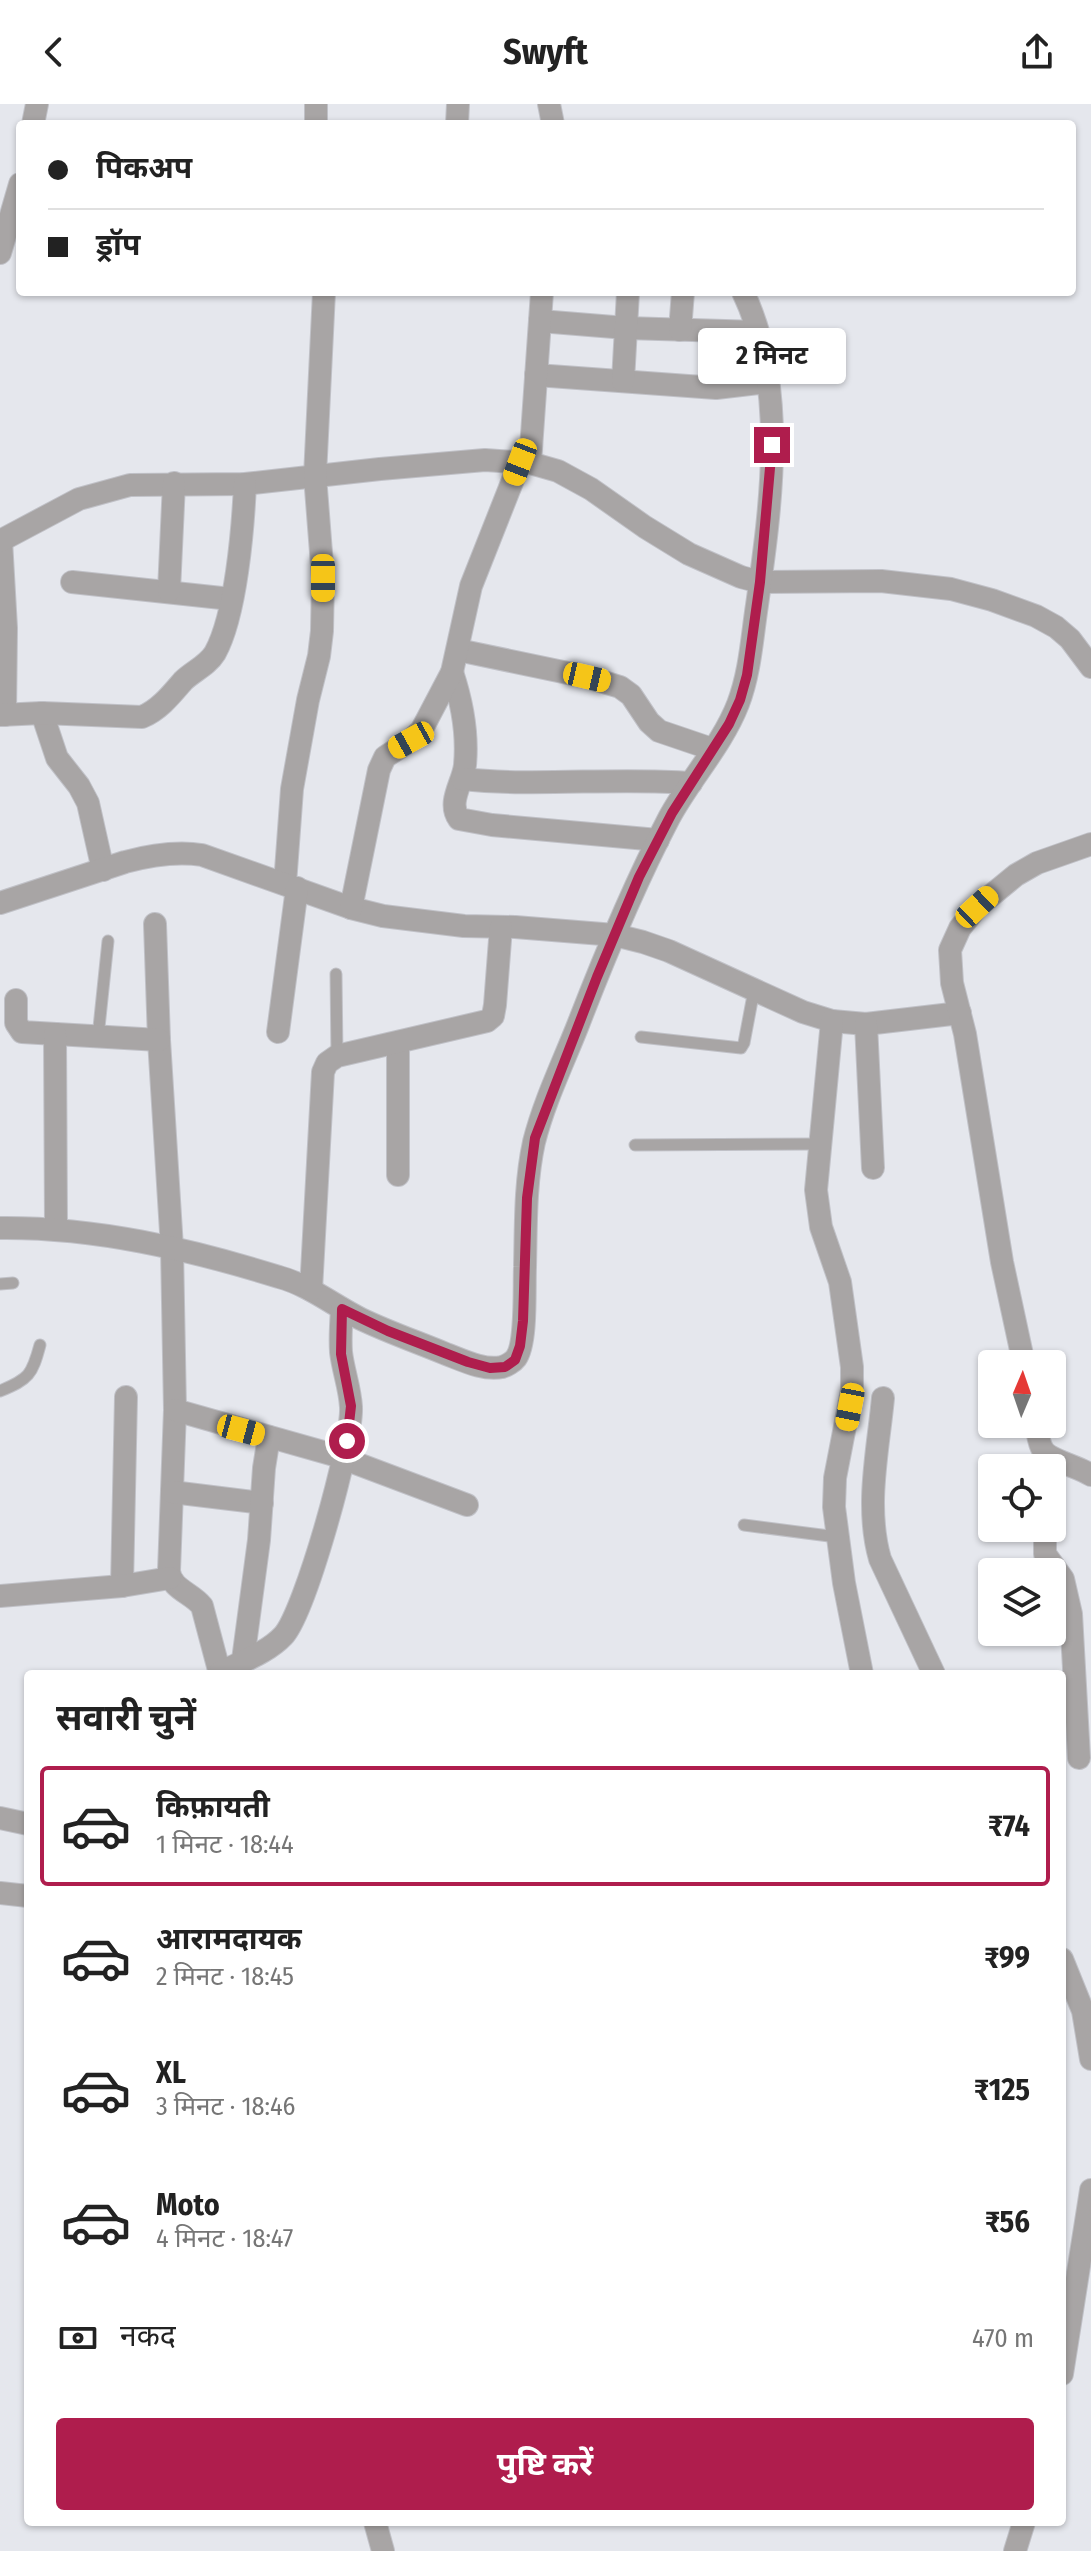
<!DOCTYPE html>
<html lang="hi">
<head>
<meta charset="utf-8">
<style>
  body { margin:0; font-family:"Fira Sans Condensed","Noto Sans Devanagari",sans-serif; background:#f6f6f6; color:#222; height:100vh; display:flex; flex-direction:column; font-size:30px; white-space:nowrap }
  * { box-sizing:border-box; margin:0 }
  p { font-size:26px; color:#767676 }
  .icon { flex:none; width:44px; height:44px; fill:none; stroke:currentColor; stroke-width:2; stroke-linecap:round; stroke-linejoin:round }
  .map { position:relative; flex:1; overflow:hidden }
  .panel { position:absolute; left:24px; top:1566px; width:1042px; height:856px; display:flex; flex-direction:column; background:#fff; border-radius:8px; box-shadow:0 2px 6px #0004 }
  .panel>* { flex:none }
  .hud { position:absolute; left:16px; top:16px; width:1060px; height:176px; border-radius:8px; box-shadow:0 2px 6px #0004; display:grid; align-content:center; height:176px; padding:0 32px; background:#fff }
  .needle { width:52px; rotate:2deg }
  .tools { position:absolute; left:978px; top:1246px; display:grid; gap:16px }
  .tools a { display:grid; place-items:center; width:88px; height:88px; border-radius:8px; background:#fff; box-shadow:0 2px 6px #0004; font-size:40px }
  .end { position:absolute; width:36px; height:36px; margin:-18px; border:10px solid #af1d4d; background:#fff; box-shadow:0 0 0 4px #fff }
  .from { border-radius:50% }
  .bubble { position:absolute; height:56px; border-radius:8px; background:#fff; box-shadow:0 2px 6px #0004; font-size:26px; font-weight:700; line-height:56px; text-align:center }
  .car { position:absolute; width:24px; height:48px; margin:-24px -12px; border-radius:10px; box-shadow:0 0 6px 2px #0007; background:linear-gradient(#f5c518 24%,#345 0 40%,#f5c518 0 76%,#345 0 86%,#f5c518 0) }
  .hud b { display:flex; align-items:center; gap:28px; height:76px; font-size:30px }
  .hud b+b { border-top:2px solid #e0e0e0 }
  .hud i { width:20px; height:20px; background:#222 }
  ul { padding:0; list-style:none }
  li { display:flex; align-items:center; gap:24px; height:120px; margin:0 16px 12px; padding:0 16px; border:4px solid transparent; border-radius:8px }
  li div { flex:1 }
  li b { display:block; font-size:30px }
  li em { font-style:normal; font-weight:700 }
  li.current { border-color:#af1d4d }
  li>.icon { width:72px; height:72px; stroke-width:1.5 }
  h2 { padding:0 32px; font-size:36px; line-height:96px }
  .pay { display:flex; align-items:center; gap:20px; height:88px; padding:0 32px; font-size:30px }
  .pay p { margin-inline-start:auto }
  .primary-button { display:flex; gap:16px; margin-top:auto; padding:16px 32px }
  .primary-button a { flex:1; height:92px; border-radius:8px; background:#af1d4d; color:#fff; font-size:32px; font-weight:700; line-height:92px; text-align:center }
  header { display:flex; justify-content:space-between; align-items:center; height:104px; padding:0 32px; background:#fff; font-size:36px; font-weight:700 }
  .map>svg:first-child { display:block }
</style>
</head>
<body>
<header><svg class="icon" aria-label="back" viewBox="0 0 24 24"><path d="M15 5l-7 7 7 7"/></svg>Swyft<svg class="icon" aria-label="share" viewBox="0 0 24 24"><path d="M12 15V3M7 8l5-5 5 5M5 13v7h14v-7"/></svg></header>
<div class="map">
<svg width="1091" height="2447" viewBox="0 0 1091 2447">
  <rect width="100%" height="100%" fill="#e5e7ed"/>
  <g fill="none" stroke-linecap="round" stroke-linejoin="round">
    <g stroke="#c0c1c7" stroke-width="13">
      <g id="lane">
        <path d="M336 870 337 952"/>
        <path d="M98 933 108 837"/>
        <path d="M641 933 741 944 744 939 754 886"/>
        <path d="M635 1041 819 1040"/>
        <path d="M0 1180 13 1179"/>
        <path d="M0 1287C29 1275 32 1271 40 1241"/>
        <path d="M744 1421 837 1433"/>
      </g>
    </g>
    <g stroke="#c0c1c7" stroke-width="24">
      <g id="street">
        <path d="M549 0 553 20"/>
        <path d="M33 20 37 0"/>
        <path d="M316 20V0"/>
        <path d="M457 20 458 0"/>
        <path d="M0 149 20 80"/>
        <path d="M540 217 626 224 758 228"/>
        <path d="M680 226 683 188"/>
        <path d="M536 271 716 284 768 278"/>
        <path d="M623 277 628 188"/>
        <path d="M530 359 542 188"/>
        <path d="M1 436 6 524 5 611"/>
        <path d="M0 437 79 395 130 381 245 380 380 365 485 356 530 359 558 367 591 385 645 423 689 450 741 473 760 478 881 477 951 485 992 496 1036 512 1056 523 1070 535 1091 563"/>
        <path d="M72 478 231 495"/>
        <path d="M169 487 174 379"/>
        <path d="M458 546 587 573 620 583 631 591 649 618 659 627 712 645"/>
        <path d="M452 568C462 598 468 629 465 661 463 679 447 698 459 715L492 721 658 736"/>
        <path d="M42 609 57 654 79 682 88 699 103 766"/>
        <path d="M0 611 42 609 142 613C159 606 171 591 183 577 193 567 207 562 215 549 236 511 243 425 245 380"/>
        <path d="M462 675C538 683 614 673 691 679"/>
        <path d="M285 780 292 685 308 596 319 552 322 527 323 474 315 372 324 188"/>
        <path d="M0 799 125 758C151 751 176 747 202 751L351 804 383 812 464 822 515 823 615 831 643 838 669 847 803 908 832 917 866 920 960 909"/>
        <path d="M351 804 379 666 385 653 411 636 421 627 452 568 471 482 520 358"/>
        <path d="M155 820 159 936 172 1144 175 1306 169 1467C171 1485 192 1489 202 1502L220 1570"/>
        <path d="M16 896V919L22 928 159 936"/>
        <path d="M832 917 816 1086 821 1123 840 1178 852 1263V1286L835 1374 834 1403 844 1479 862 1570"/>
        <path d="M866 920 873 1064"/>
        <path d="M278 928 297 784"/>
        <path d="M55 930 56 1125"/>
        <path d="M398 1071V939"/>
        <path d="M0 1124C95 1123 189 1145 279 1173 309 1181 333 1201 361 1215 388 1228 417 1238 446 1250 462 1256 484 1267 502 1263 506 1262 513 1258 516 1254 527 1239 524 1184 525 1163 526 1122 525 1079 534 1038 544 998 563 959 578 921 605 851 634 781 669 714 690 675 722 641 738 600 750 569 752 534 757 501 771 402 788 282 743 188"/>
        <path d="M311 1186 323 968 327 959 337 952 487 917 493 912 495 901 501 823"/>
        <path d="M1024 1260 1002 1158 965 930 952 879 950 846 960 824 977 803 1016 771 1037 759 1091 740"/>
        <path d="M883 1294C878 1347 865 1403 880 1455L934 1570"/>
        <path d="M175 1306 334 1351 467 1401"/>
        <path d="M1036 1320C1038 1328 1038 1339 1043 1346 1049 1356 1079 1363 1091 1371"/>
        <path d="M172 1388 262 1399"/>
        <path d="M1045 1424V1450L1063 1475 1071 1510 1079 1654"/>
        <path d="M122 1482 126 1293"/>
        <path d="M0 1492 122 1482 170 1474"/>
        <path d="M243 1556 259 1436 264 1364 269 1333"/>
        <path d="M220 1569C240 1558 267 1549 283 1532 305 1509 353 1337 351 1303 350 1284 343 1266 341 1248 340 1234 341 1219 342 1205"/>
        <path d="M0 1714 28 1720"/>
        <path d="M0 1789 28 1792"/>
        <path d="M1062 1855 1083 1907 1091 1955"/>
        <path d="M1062 2270 1091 2086"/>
        <path d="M375 2418 383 2447"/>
        <path d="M1015 2447 1024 2418"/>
      </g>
    </g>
    <use href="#lane" stroke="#a8a5a5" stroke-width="11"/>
    <use href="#street" stroke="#a8a5a5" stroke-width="22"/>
  </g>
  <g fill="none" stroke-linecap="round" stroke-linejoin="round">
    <path stroke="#af1d4d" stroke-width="10" d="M347 1337 351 1302 341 1250 342 1205 388 1227 468 1258 490 1264 505 1263 515 1256 520 1242 523 1217 527 1094 535 1034 597 873 639 773 672 709 729 620 740 596 747 571 760 478 772 341"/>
  </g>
</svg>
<div class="tools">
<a><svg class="needle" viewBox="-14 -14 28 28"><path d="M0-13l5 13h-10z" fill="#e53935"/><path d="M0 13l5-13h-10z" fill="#767676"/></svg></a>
<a><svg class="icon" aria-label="locate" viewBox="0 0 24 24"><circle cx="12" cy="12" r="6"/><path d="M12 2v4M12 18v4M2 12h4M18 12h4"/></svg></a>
<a><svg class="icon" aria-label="layers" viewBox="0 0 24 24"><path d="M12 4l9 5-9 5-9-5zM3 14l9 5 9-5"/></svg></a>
</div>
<i class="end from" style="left:347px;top:1337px"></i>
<i class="end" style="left:772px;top:341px"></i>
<div class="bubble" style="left:698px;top:224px;width:148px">2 मिनट</div>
<i class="car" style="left:520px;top:358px;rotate:201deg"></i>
<i class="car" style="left:323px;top:474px;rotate:180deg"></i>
<i class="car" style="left:587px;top:573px;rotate:103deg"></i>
<i class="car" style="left:411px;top:636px;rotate:241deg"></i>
<i class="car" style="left:977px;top:803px;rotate:47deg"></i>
<i class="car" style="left:850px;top:1303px;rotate:191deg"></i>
<i class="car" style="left:241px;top:1326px;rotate:105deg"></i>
<div class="hud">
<b><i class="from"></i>पिकअप</b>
<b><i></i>ड्रॉप</b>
</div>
<section class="panel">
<h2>सवारी चुनें</h2>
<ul>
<li class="current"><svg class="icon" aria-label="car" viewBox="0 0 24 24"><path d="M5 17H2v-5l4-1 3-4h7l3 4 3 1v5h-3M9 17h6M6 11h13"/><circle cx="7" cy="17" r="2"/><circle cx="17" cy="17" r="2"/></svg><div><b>किफ़ायती</b><p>1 मिनट · 18:44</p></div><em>₹74</em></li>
<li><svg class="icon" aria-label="car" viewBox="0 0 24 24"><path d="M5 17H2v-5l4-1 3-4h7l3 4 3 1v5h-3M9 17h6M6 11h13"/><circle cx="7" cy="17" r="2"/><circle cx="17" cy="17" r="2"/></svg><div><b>आरामदायक</b><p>2 मिनट · 18:45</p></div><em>₹99</em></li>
<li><svg class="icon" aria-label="car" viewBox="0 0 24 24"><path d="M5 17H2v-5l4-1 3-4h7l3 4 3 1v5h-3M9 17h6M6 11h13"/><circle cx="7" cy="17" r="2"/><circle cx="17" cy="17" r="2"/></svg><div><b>XL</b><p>3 मिनट · 18:46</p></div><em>₹125</em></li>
<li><svg class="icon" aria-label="car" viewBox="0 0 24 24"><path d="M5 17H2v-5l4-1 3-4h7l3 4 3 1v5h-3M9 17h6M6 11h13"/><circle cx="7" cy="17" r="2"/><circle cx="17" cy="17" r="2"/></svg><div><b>Moto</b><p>4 मिनट · 18:47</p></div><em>₹56</em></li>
</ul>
<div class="pay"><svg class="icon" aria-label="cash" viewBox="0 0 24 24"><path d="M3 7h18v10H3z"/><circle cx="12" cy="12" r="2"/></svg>नकद<p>470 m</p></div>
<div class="primary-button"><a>पुष्टि करें</a></div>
</section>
</div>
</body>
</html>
